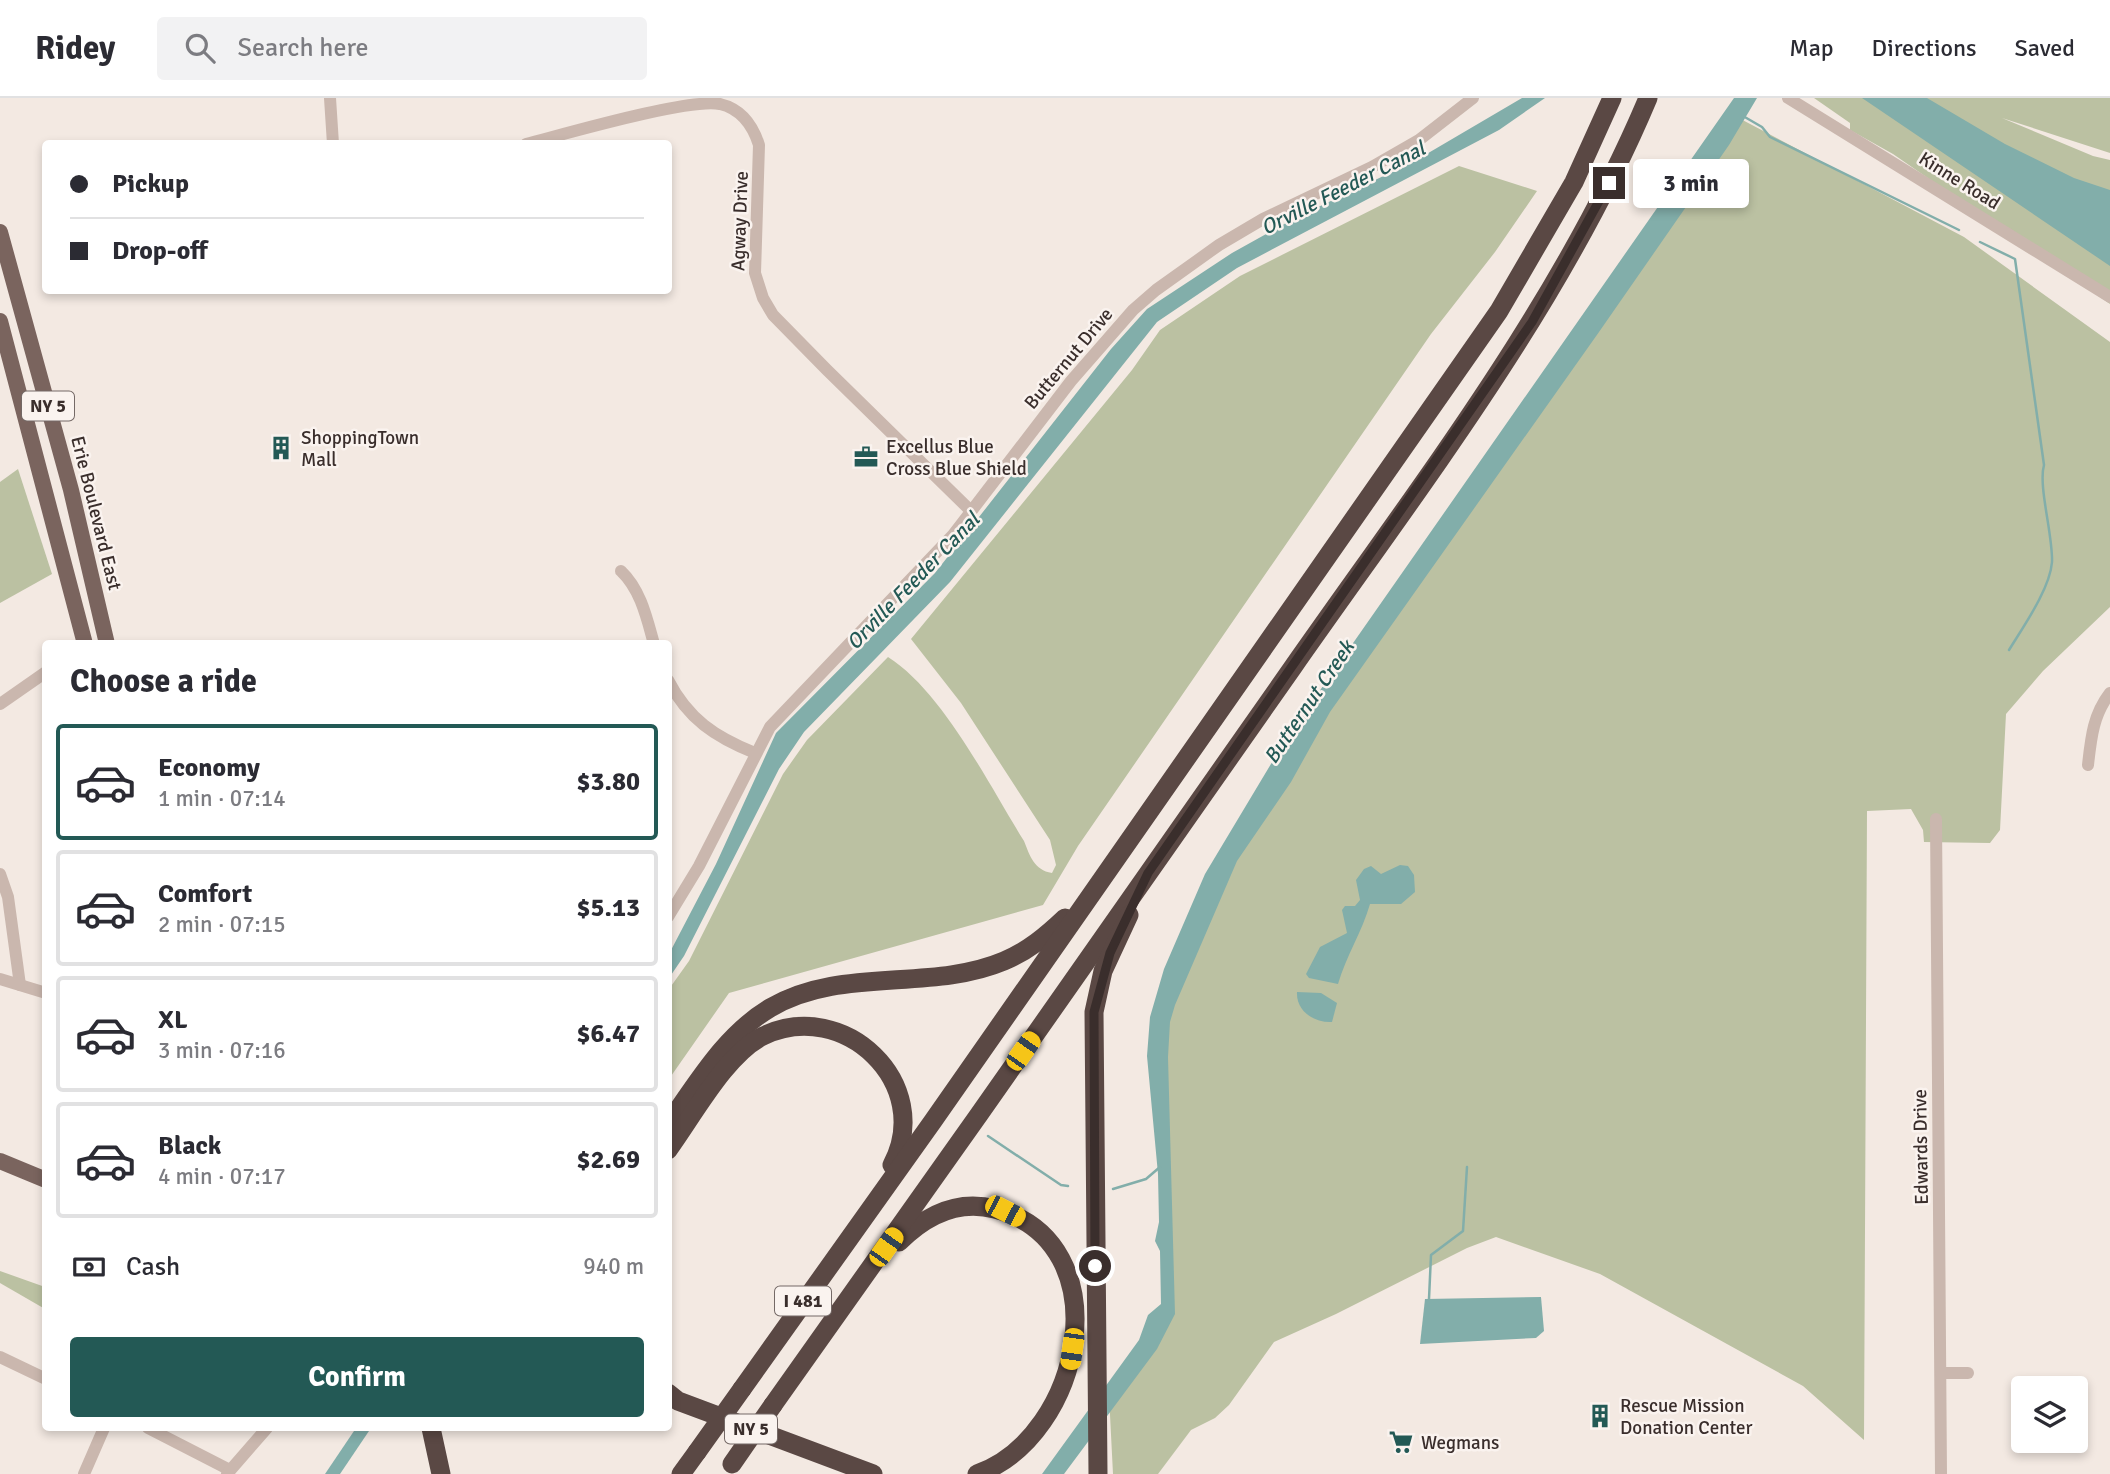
<!DOCTYPE html>
<html lang="en">
<head>
<meta charset="utf-8">
<style>
  body { margin:0; font-family:Signika,sans-serif; background:#f2f2f3; color:#2b2b33; height:100vh; display:flex; flex-direction:column; font-size:26px; white-space:nowrap }
  * { box-sizing:border-box; margin:0 }
  p { font-size:23px; color:#7c7c81 }
  .icon { flex:none; width:38px; height:38px; fill:none; stroke:currentColor; stroke-width:2; stroke-linecap:round; stroke-linejoin:round }
  .map { position:relative; flex:1; overflow:hidden }
  .drawer { position:absolute; left:42px; top:542px; width:630px; height:791px; display:flex; flex-direction:column; background:#fff; border-radius:7px; box-shadow:0 4px 10px #0003 }
  .drawer>* { flex:none }
  .guide { position:absolute; left:42px; top:42px; width:630px; height:154px; border-radius:7px; box-shadow:0 4px 10px #0003; display:grid; align-content:center; height:154px; padding:0 28px; background:#fff }
  .buttons { position:absolute; left:2011px; top:1278px; display:grid; gap:14px }
  .buttons a { display:grid; place-items:center; width:77px; height:77px; border-radius:7px; background:#fff; box-shadow:0 4px 10px #0003; font-size:35px }
  .end { position:absolute; width:32px; height:32px; margin:-16px; border:9px solid #3a2e2c; background:#fff; box-shadow:0 0 0 4px #fff }
  .from { border-radius:50% }
  .bubble { position:absolute; height:49px; border-radius:7px; background:#fff; box-shadow:0 4px 10px #0003; font-size:23px; font-weight:700; line-height:49px; text-align:center }
  .car { position:absolute; width:21px; height:42px; margin:-21px -10px; border-radius:9px; box-shadow:0 0 5px 2px #0007; background:linear-gradient(#f5c518 24%,#345 0 40%,#f5c518 0 76%,#345 0 86%,#f5c518 0) }
  .guide b { display:flex; align-items:center; gap:24px; height:66px; font-size:26px }
  .guide b+b { border-top:2px solid #e1e1e2 }
  .guide i { width:18px; height:18px; background:#2b2b33 }
  ul { padding:0; list-style:none }
  li { display:flex; align-items:center; gap:21px; height:116px; margin:0 14px 10px; padding:0 14px; border:4px solid #e1e1e2; border-radius:7px }
  li div { flex:1 }
  li b { display:block; font-size:26px }
  li em { font-style:normal; font-weight:700 }
  li.selected { border-color:#235955 }
  li>.icon { width:63px; height:63px; stroke-width:1.5 }
  h2 { padding:0 28px; font-size:32px; line-height:84px }
  .pay { display:flex; align-items:center; gap:18px; height:77px; padding:0 28px; font-size:26px }
  .pay p { margin-inline-start:auto }
  .action { display:flex; gap:14px; margin-top:auto; padding:14px 28px }
  .action a { flex:1; height:80px; border-radius:7px; background:#235955; color:#fff; font-size:28px; font-weight:700; line-height:80px; text-align:center }
  header { display:flex; align-items:center; gap:42px; box-sizing:border-box; height:98px; padding:0 35px; background:#fff; border-bottom:2px solid #e1e1e2 }
  header strong { font-size:33px }
  nav { display:flex; gap:38px; margin-inline-start:auto; font-size:24px }
  .search { width:490px; height:63px; background:#f2f2f3; display:flex; align-items:center; gap:18px; box-sizing:border-box; padding:0 24px; border-radius:7px; color:#7c7c81; font-size:26px }
  .map>svg:first-child { display:block }
</style>
</head>
<body>
<header>
<strong>Ridey</strong>
<div class="search"><svg class="icon" aria-label="search" viewBox="0 0 24 24"><circle cx="10" cy="10" r="6"/><path d="M15 15l6 6"/></svg>Search here</div>
<nav><a>Map</a><a>Directions</a><a>Saved</a></nav>
</header>
<div class="map">
<svg width="2110" height="1376" viewBox="0 0 2110 1376">
  <rect width="100%" height="100%" fill="#f3e9e2"/>
  <g fill="#bbc1a2">
    <path d="M1814 0H2110V55L2002 20 2093 58 2110 62V206L1893 56 1850 32V25Z"/>
    <path d="M1733 17 1964 139 2110 244V509L2043 573 2006 616 2000 732 1990 745 1924 744 1923 732 1911 711 1867 713 1864 1342 1803 1288 1600 1176 1496 1139 1467 1150 1336 1216 1274 1244 1229 1307 1215 1320 1191 1332 1158 1376H1113L1109 1297 1168 1200 1161 928 1215 782Z"/>
    <path d="M1459 68 1537 93 1495 154 1431 236 1078 748 1043 807 729 895 669 981V891L689 863 783 676 807 642 888 559C943 594 989 687 1024 743 1030 758 1034 772 1052 775L1056 767 1050 742 961 605 911 541 1132 272 1160 232 1240 178Z"/>
    <path d="M18 371 52 476 0 505V384Z"/>
    <path d="M0 1173 45 1189V1211L0 1185Z"/>
  </g>
  <g fill="#82aeaa">
    <path d="M1522 0H1545L1499 32 1237 170 1157 224 950 484 804 634 779 671 684 858 669 880V856L716 766 776 635 935 475 1111 251 1147 211 1232 155 1295 120 1413 64Z"/>
    <path d="M1734 0H1757L1729 47 1599 234 1330 614 1291 684 1237 763 1175 907 1170 924 1168 959 1175 1216 1157 1251 1064 1376H1042L1139 1242 1148 1217 1161 1206 1160 1153 1155 1143 1159 1124 1158 1076 1147 958 1150 919 1164 871 1205 776 1286 641Z"/>
    <path d="M1862 0H1927L2005 46 2074 80 2110 92V168Z"/>
    <path d="M1400 767 1408 768 1414 777 1415 794 1401 806H1370C1362 834 1346 858 1338 886L1309 880 1306 876 1320 849 1347 835 1342 812 1345 808H1355L1360 802 1356 782 1364 771 1371 768 1381 776Z"/>
    <path d="M1297 894 1321 895 1337 905 1332 924C1315 925 1296 914 1297 894Z"/>
    <path d="M1541 1199 1544 1233 1536 1240 1420 1246 1425 1201Z"/>
    <path d="M356 1330H371L340 1376H325Z"/>
  </g>
  <g fill="none" stroke-linecap="round" stroke-linejoin="round">
    <g stroke="#82aeaa" stroke-width="2.5">
      <path d="M1743 18 1762 29 1770 39 1959 132"/>
      <path d="M1980 144 2015 161 2044 367C2038 388 2053 437 2052 464 2050 491 2023 529 2009 552"/>
      <path d="M988 1038 1061 1087 1068 1088"/>
      <path d="M1113 1091 1146 1081 1160 1069"/>
      <path d="M1429 1201 1431 1157 1463 1133 1467 1069"/>
    </g>
    <g stroke="#cab7ae" stroke-width="12">
      <path d="M330 0 333 46"/>
      <path d="M1788 0 2110 199"/>
      <path d="M526 46C565 36 688 0 720 6 741 11 753 28 759 47L755 175 763 200 773 217 827 272 971 413"/>
      <path d="M621 473C641 492 647 521 654 546"/>
      <path d="M668 582C688 621 715 639 755 655"/>
      <path d="M0 606 46 574"/>
      <path d="M2088 667C2091 640 2093 617 2110 595"/>
      <path d="M1936 721 1941 1376"/>
      <path d="M0 776 8 799 20 887"/>
      <path d="M668 819 699 768 770 629 953 437 1071 283 1133 212 1156 192 1219 147 1263 121 1372 69 1419 42 1473 0"/>
      <path d="M0 881 46 895"/>
      <path d="M0 1259 46 1281"/>
      <path d="M1941 1275H1968"/>
      <path d="M148 1330 230 1372"/>
      <path d="M84 1376 104 1330"/>
      <path d="M227 1376 267 1330"/>
    </g>
    <g stroke="#7a645e" stroke-width="16">
      <path d="M0 134 71 392 107 546"/>
      <path d="M0 223 85 546"/>
      <path d="M0 1063 46 1082"/>
    </g>
    <g stroke="#5a4844" stroke-width="19">
      <path d="M668 1026C698 984 725 937 770 910 840 868 931 894 1004 863 1028 853 1046 838 1065 820"/>
      <path d="M668 1052C693 1018 726 956 763 938 844 899 935 986 892 1067"/>
      <path d="M899 1144C925 1118 957 1101 995 1111 1122 1144 1084 1338 977 1376"/>
      <path d="M742 1291 933 1023 1499 213 1574 84 1612 0"/>
      <path d="M668 1295 678 1303 873 1376"/>
      <path d="M773 1307C948 1062 1120 816 1293 569 1421 386 1561 207 1648 0"/>
      <path d="M431 1330 441 1376"/>
      <path d="M681 1376 697 1354"/>
      <path d="M1098 1376 1094 914 1103 873 1129 817"/>
    </g>
    <g stroke="#5a4844" stroke-width="19">
      <path d="M697 1354 742 1291"/>
      <path d="M732 1366 773 1307"/>
    </g>
  </g>
  <g fill="none" stroke-linecap="round" stroke-linejoin="round">
    <path stroke="#3a2e2c" stroke-width="9" d="M1095 1168 1094 914 1110 855 1148 775 1532 224 1609 85"/>
  </g>
  <defs>
    <g id="building-bare" transform="scale(1.89)"><path d="M-4-6H4V6H1V3H-1V6H-4ZM-2.5-4.3h1.7v1.8h-1.7ZM.8-4.3h1.7v1.8H.8ZM-2.5-1h1.7V.8h-1.7ZM.8-1h1.7V.8H.8Z" fill="#235955" stroke="#faf3ef" stroke-width="2.5" paint-order="stroke"/></g>
    <g id="office-bare" transform="scale(1.89)"><path d="M-6-3h4V-5.5h4V-3h4V5H-6ZM-1-4.5V-3h2v-1.5ZM-6 0V1H6V0Z" fill="#235955" stroke="#faf3ef" stroke-width="2.5" paint-order="stroke"/></g>
    <g id="supermarket-bare" transform="scale(1.89)"><path d="M-6-5.5h2.5l.6 2H6L4.5 2H-2.5L-4.4-4H-6ZM-1.5 3.2a1.3 1.3 0 1 0 .1 0ZM3 3.2a1.3 1.3 0 1 0 .1 0Z" fill="#235955" stroke="#faf3ef" stroke-width="2.5" paint-order="stroke"/></g>
  </defs>
  <g fill-rule="evenodd">
    <use href="#building-bare" x="281" y="350"/>
    <use href="#office-bare" x="866" y="359"/>
    <use href="#building-bare" x="1600" y="1318"/>
    <use href="#supermarket-bare" x="1401" y="1344"/>
  </g>
  <g text-anchor="middle" stroke-width="5" stroke-linejoin="round" paint-order="stroke">
    <g fill="#faf3ef" stroke="#746966" stroke-width="2">
      <rect x="22" y="293.5" width="52" height="29" rx="5"/>
      <rect x="775" y="1188.5" width="56" height="29" rx="5"/>
      <rect x="725" y="1316.5" width="52" height="29" rx="5"/>
    </g>
    <g font-size="18" font-weight="bold" fill="#3a2e2c">
      <text x="48" y="314">NY 5</text>
      <text x="803" y="1209">I 481</text>
      <text x="751" y="1337">NY 5</text>
    </g>
    <g font-size="19" fill="#3a2e2c" stroke="#faf3ef">
      <text transform="translate(1960 82) rotate(32)" y="7">Kinne Road</text>
      <text transform="translate(739 123) rotate(-88)" y="7">Agway Drive</text>
      <text transform="translate(1068 260) rotate(-50)" y="7">Butternut Drive</text>
      <text transform="translate(97 415) rotate(76)" y="7">Erie Boulevard East</text>
      <text transform="translate(1920 1049) rotate(-91)" y="7">Edwards Drive</text>
    </g>
    <g font-size="19" fill="#3a2e2c" stroke="#faf3ef" text-anchor="start">
      <text x="301" y="346">ShoppingTown<tspan x="301" dy="22">Mall</tspan></text>
      <text x="886" y="355">Excellus Blue<tspan x="886" dy="22">Cross Blue Shield</tspan></text>
      <text x="1620" y="1314">Rescue Mission<tspan x="1620" dy="22">Donation Center</tspan></text>
      <text x="1421" y="1351">Wegmans</text>
    </g>
    <g font-size="21" font-style="italic" fill="#235955" stroke="#faf3ef">
      <text transform="translate(1343 90) rotate(-27)" y="7">Orville Feeder Canal</text>
      <text transform="translate(913 483) rotate(-46)" y="7">Orville Feeder Canal</text>
      <text transform="translate(1309 604) rotate(-56)" y="7">Butternut Creek</text>
    </g>
  </g>
</svg>
<div class="buttons">
<a><svg class="icon" aria-label="layers" viewBox="0 0 24 24"><path d="M12 4l9 5-9 5-9-5zM3 14l9 5 9-5"/></svg></a>
</div>
<i class="end from" style="left:1095px;top:1168px"></i>
<i class="end" style="left:1609px;top:85px"></i>
<div class="bubble" style="left:1633px;top:61px;width:116px">3 min</div>
<i class="car" style="left:1023px;top:953px;rotate:35deg"></i>
<i class="car" style="left:1005px;top:1113px;rotate:117deg"></i>
<i class="car" style="left:886px;top:1149px;rotate:35deg"></i>
<i class="car" style="left:1072px;top:1251px;rotate:188deg"></i>
<div class="guide">
<b><i class="from"></i>Pickup</b>
<b><i></i>Drop-off</b>
</div>
<section class="drawer">
<h2>Choose a ride</h2>
<ul>
<li class="selected"><svg class="icon" aria-label="car" viewBox="0 0 24 24"><path d="M5 17H2v-5l4-1 3-4h7l3 4 3 1v5h-3M9 17h6M6 11h13"/><circle cx="7" cy="17" r="2"/><circle cx="17" cy="17" r="2"/></svg><div><b>Economy</b><p>1 min · 07:14</p></div><em>$3.80</em></li>
<li><svg class="icon" aria-label="car" viewBox="0 0 24 24"><path d="M5 17H2v-5l4-1 3-4h7l3 4 3 1v5h-3M9 17h6M6 11h13"/><circle cx="7" cy="17" r="2"/><circle cx="17" cy="17" r="2"/></svg><div><b>Comfort</b><p>2 min · 07:15</p></div><em>$5.13</em></li>
<li><svg class="icon" aria-label="car" viewBox="0 0 24 24"><path d="M5 17H2v-5l4-1 3-4h7l3 4 3 1v5h-3M9 17h6M6 11h13"/><circle cx="7" cy="17" r="2"/><circle cx="17" cy="17" r="2"/></svg><div><b>XL</b><p>3 min · 07:16</p></div><em>$6.47</em></li>
<li><svg class="icon" aria-label="car" viewBox="0 0 24 24"><path d="M5 17H2v-5l4-1 3-4h7l3 4 3 1v5h-3M9 17h6M6 11h13"/><circle cx="7" cy="17" r="2"/><circle cx="17" cy="17" r="2"/></svg><div><b>Black</b><p>4 min · 07:17</p></div><em>$2.69</em></li>
</ul>
<div class="pay"><svg class="icon" aria-label="cash" viewBox="0 0 24 24"><path d="M3 7h18v10H3z"/><circle cx="12" cy="12" r="2"/></svg>Cash<p>940 m</p></div>
<div class="action"><a>Confirm</a></div>
</section>
</div>
</body>
</html>
